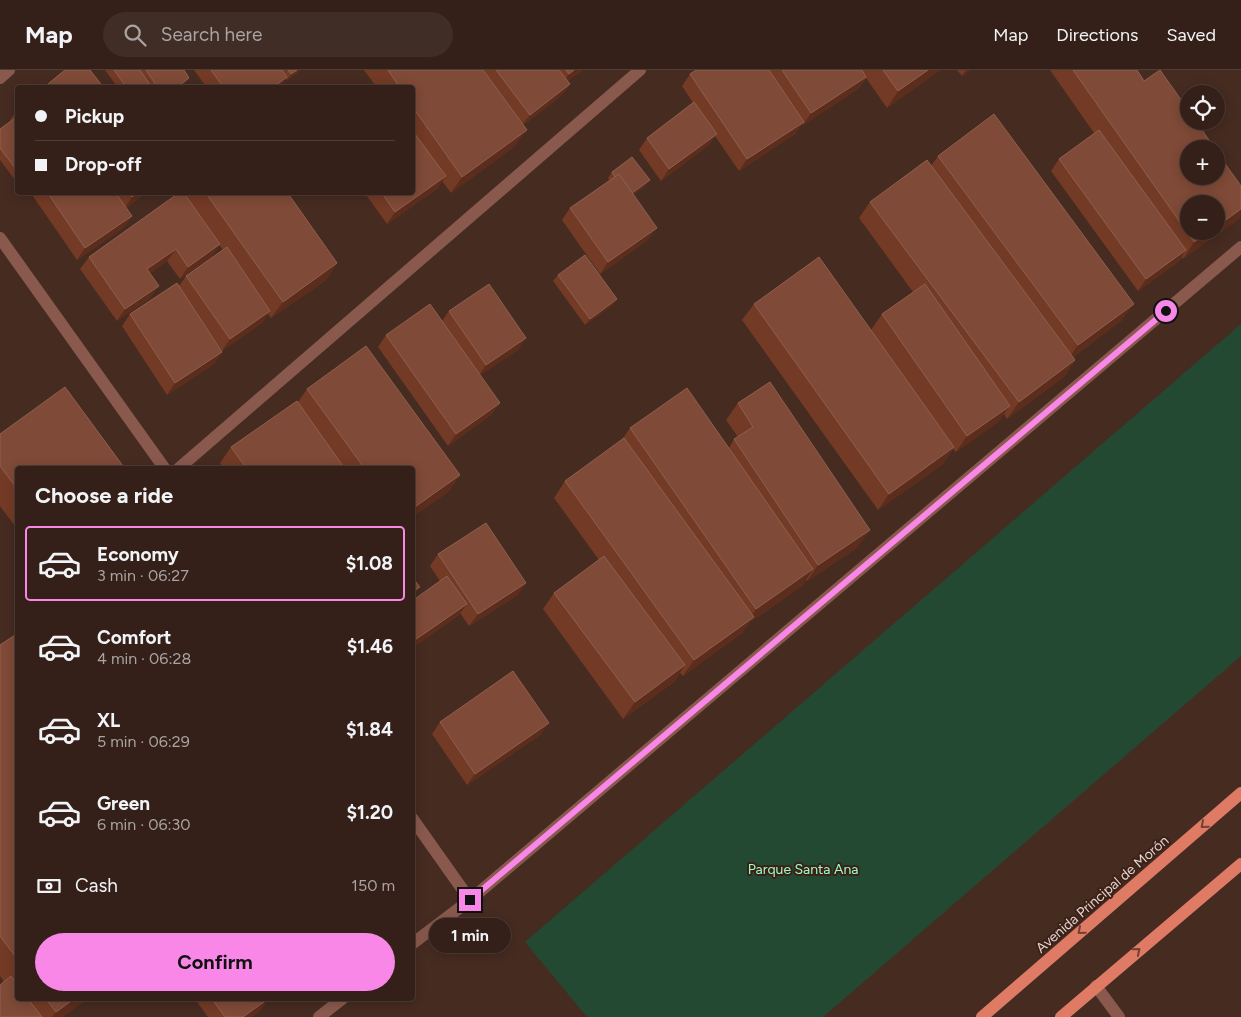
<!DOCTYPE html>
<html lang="en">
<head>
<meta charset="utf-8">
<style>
  body { margin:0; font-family:Figtree,sans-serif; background:#3f2d26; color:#f1f3f6; height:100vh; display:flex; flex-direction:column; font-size:19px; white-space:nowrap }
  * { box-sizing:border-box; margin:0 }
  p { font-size:16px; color:#a9a3a2 }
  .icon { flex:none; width:28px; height:28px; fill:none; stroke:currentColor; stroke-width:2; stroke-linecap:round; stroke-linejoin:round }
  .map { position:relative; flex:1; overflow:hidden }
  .panel { position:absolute; left:15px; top:396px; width:400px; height:535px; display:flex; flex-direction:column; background:#342019; border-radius:5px; box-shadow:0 2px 12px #0003,0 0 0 1px #4e3e38 }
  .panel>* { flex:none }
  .guide { position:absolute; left:15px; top:15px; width:400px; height:110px; border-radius:5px; box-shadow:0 2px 12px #0003,0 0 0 1px #4e3e38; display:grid; align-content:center; height:110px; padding:0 20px; background:#342019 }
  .buttons { position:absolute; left:1180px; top:15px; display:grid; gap:10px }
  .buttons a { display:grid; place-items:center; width:45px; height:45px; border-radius:50%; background:#342019; box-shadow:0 2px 12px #0003,0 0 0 1px #4e3e38; font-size:25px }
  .end { position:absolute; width:22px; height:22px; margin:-11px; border:6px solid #f987e8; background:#111; box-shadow:0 0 0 2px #111 }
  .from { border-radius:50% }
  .bubble { position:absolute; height:35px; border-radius:18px; background:#342019; box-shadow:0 2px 12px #0003,0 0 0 1px #4e3e38; font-size:16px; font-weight:700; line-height:35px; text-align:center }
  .guide b { display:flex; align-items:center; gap:18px; height:48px; font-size:19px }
  .guide b+b { border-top:1px solid #4e3e38 }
  .guide i { width:12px; height:12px; background:#f1f3f6 }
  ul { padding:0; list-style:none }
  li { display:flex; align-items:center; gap:15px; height:75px; margin:0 10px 8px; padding:0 10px; border:2px solid transparent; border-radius:5px }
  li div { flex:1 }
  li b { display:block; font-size:19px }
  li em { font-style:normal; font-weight:700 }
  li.current { border-color:#f987e8 }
  li>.icon { width:45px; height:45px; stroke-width:1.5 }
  h2 { padding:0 20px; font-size:22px; line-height:60px }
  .pay { display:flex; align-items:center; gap:12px; height:55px; padding:0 20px; font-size:19px }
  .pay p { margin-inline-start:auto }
  .cta { display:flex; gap:10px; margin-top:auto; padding:10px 20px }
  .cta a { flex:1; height:58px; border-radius:30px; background:#f987e8; color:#111; font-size:20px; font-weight:700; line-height:58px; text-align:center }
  header { display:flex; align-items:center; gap:30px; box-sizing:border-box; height:70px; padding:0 25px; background:#342019; border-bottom:1px solid #4e3e38 }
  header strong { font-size:24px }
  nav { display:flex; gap:28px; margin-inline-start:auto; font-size:18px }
  .search { width:350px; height:45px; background:#3f2d26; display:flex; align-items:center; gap:12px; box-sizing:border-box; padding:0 18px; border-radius:28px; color:#a9a3a2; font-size:19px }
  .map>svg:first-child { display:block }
</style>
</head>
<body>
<header>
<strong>Map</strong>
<div class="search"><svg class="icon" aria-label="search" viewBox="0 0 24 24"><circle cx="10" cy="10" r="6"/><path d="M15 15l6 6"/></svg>Search here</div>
<nav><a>Map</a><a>Directions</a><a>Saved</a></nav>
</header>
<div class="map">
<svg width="1241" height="947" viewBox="0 0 1241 947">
  <rect width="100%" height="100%" fill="#462b21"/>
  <path fill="#244933" d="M1241 254V586L823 947H587L525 872Z"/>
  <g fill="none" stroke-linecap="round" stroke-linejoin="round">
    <g stroke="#8a594e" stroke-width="12">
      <path d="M0 8 9 0"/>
      <path d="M0 168 165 399"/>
      <path d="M178 399 640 0"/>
      <path d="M412 748 470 830"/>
      <path d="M412 874 470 830 1241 177"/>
      <path d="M1096 916 1119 947"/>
      <path d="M319 947 342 929"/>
    </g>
    <g stroke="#df7b65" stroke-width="12">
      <path d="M982 947 1241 723"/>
      <path d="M1061 947 1241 794"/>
    </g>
  </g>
  <g fill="#733a25">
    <path d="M105 0H184L185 14 180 18H118Z"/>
    <path d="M194 0H301L287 10 285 9 279 18H207Z"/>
    <path d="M364 0H583L567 11 570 14 561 26 523 55 515 76 451 123 442 111 438 118 387 154 364 122H412V18H377Z"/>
    <path d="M696 0H940L887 38 866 8 858 19 803 55 802 54 795 64 739 101 715 66 709 75 661 111 639 80 647 68 693 33 682 16 690 4Z"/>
    <path d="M957 0H970L962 6Z"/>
    <path d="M1050 0H1137L1240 148 1183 189 1182 187 1178 192 1138 221 1051 101 1059 89 1094 63Z"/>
    <path d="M18 39V109L15 110 0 90V59L11 51 10 50Z"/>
    <path d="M938 86 1122 250 1073 287 1075 290 1064 307 1007 349 1004 344 998 352 956 382 953 379 943 394 878 440 742 250 754 234 871 260 882 244 913 222 859 148 870 132 931 96Z"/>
    <path d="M612 102 645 116 633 125 648 170 600 204 562 150 570 138 610 111 608 108Z"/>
    <path d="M30 122H147L126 138 132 146 123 158 77 190Z"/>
    <path d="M180 122H287L337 193 326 210 271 248 268 244 262 253 222 281 210 263 222 282 214 294 167 325 122 256 130 244 179 216 186 206 223 180 219 175 212 186 180 209 167 191 150 203V228L117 251 80 199 89 187Z"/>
    <path d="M558 205 617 229 613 235 585 255 553 211Z"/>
    <path d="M449 241 518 280 480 305 500 333 491 345 448 376 378 277 386 265 442 251Z"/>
    <path d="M307 319 460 405 448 422 412 447V399H223L220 393 231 377 298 332Z"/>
    <path d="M738 333 858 477 807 511 806 510 802 516 750 552 742 563 683 606 680 603 674 612 623 649 543 539 554 523 599 490 554 428 565 411 621 371 630 358 729 378 734 369 738 367 726 350Z"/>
    <path d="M0 364 18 399V460L0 436Z"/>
    <path d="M438 484 518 525 469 556 460 543 459 545 412 578V531L440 511 430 496Z"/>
    <path d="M18 563V929H87L62 947H0L4 912 0 906V575Z"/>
    <path d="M440 652 549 653 540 665 467 715 432 664Z"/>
    <path d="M195 929H268L260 941 251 947H208Z"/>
  </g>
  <g fill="#5c2d1c">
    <path d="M297 0H301L287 10 291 4Z"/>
    <path d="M574 0H583L561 16 569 4Z"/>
    <path d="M928 0H940L887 38 898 21Z"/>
    <path d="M966 0H970L962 6Z"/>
    <path d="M287 7 279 18H272Z"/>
    <path d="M866 7 858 19 803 55 811 43Z"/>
    <path d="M189 8 185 14 180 18H176Z"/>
    <path d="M570 14 561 26 521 56 530 45Z"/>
    <path d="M804 52 795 64 739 101 747 89Z"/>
    <path d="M527 60 515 76 451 123 462 107Z"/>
    <path d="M717 64 709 75 661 111 669 99Z"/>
    <path d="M446 106 438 118 387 154 395 142Z"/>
    <path d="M650 110 645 116 625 131 629 125Z"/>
    <path d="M139 122H147L124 139 132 127Z"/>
    <path d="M1241 139 1240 148 1183 189 1194 172 1210 161H1216V157Z"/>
    <path d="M132 146 123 158 77 190 85 178Z"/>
    <path d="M657 158 648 170 600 204 608 192Z"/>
    <path d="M220 174 212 186 180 209 188 197Z"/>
    <path d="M176 179 167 191 139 211 147 199Z"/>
    <path d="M1186 180 1178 192 1138 221 1146 209Z"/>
    <path d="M337 193 326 210 271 248 283 232Z"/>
    <path d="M159 216 150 228 117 251 125 239Z"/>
    <path d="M617 229 613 235 585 255 590 249Z"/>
    <path d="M1134 234 1122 250 1066 292 1078 275Z"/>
    <path d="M270 241 262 253 222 281 230 269Z"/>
    <path d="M526 268 518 280 478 307 486 295Z"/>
    <path d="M222 282 214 294 167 325 175 313Z"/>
    <path d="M1075 290 1064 307 1007 349 1019 332Z"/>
    <path d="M500 333 491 345 448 376 456 364Z"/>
    <path d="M1010 336 998 352 956 382 967 366Z"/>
    <path d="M954 377 943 394 878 440 889 424Z"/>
    <path d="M460 405 448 422 412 447V439Z"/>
    <path d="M870 460 858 477 807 511 818 495Z"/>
    <path d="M813 499 802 516 750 552 742 563 683 606 694 590 748 551 756 539Z"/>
    <path d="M526 513 518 525 469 556 478 544Z"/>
    <path d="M420 517 412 528V522Z"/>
    <path d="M467 534 459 545 412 578V572Z"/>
    <path d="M685 595 674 612 623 649 635 632Z"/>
    <path d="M549 653 540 665 467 715 475 704Z"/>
    <path d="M74 929H87L62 947H52L56 942Z"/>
    <path d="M268 929 260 941 251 947H243Z"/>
  </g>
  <g fill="#7f4a37" stroke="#8f604e">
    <path d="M65 0H90L104 18H43Z"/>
    <path d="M114 0H140L152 18H127Z"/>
    <path d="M146 0H184L189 8 176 18H158Z"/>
    <path d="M211 0H282L287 7 272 18H224Z"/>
    <path d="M288 0H297L291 4Z"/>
    <path d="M388 0H483L527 60 462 107 412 36V18H400Z"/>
    <path d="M496 0H559L570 14 530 45Z"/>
    <path d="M566 0H574L569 4Z"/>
    <path d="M696 0H769L804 52 747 89 690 4Z"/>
    <path d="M782 0H862L866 7 811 43Z"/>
    <path d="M883 0H928L898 21Z"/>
    <path d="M1073 0H1137L1144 11 1160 0 1189 41V51H1196L1215 79H1189V106H1216V81L1241 116V139L1216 157V134H1189V161H1210L1194 172Z"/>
    <path d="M694 32 717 64 669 99 647 68Z"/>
    <path d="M994 44 1134 234 1078 275 938 86Z"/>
    <path d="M14 49 18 54V102L0 78V59Z"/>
    <path d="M412 60 446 106 395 142 381 122H412Z"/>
    <path d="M1099 60 1186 180 1146 209 1059 89Z"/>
    <path d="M632 87 650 110 632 123 619 104 615 107 612 102Z"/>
    <path d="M927 90 1075 290 1019 332 870 132Z"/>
    <path d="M619 104 657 158 608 192 570 138Z"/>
    <path d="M47 122H115L132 146 85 178Z"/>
    <path d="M129 122H139L132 127Z"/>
    <path d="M180 122H183L220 174 188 197 176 179 147 199 159 216 125 239 89 187Z"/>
    <path d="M205 122H287L337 193 283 232Z"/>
    <path d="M227 177 270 241 230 269 186 206Z"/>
    <path d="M585 185 617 229 590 249 558 205Z"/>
    <path d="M819 187 954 377 889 424 754 234Z"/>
    <path d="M177 213 222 282 175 313 130 244Z"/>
    <path d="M489 214 526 268 486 295 449 241Z"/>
    <path d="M925 214 1010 336 967 366 882 244Z"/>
    <path d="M430 234 500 333 456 364 386 265Z"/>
    <path d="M366 276 460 405 412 439V399H365L307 319Z"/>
    <path d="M770 312 870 460 818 495 734 369 753 357 738 333Z"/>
    <path d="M65 317 123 396 121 399H18V420L0 396V364Z"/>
    <path d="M687 318 813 499 756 539 630 358Z"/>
    <path d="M297 331 345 399H247L231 377Z"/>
    <path d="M624 368 754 547 694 590 565 411Z"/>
    <path d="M486 453 526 513 478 544 438 484Z"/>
    <path d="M604 486 685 595 635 632 554 523Z"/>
    <path d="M447 506 467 534 412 572V531Z"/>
    <path d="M412 507 420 517 412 522Z"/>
    <path d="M18 563V890L0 866V575Z"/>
    <path d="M513 601 549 653 475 704 440 652Z"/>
    <path d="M11 906 18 915V929H28L42 947H0V915Z"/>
    <path d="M46 929H74L56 942Z"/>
    <path d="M212 929H268L243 947H225Z"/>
  </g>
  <defs><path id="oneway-chevron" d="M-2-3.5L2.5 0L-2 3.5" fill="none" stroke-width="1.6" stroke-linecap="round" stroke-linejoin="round" transform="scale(1.25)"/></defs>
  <g stroke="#744033">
    <use href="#oneway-chevron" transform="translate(1204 755) rotate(139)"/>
    <use href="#oneway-chevron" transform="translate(1081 861) rotate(139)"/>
    <use href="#oneway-chevron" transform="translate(1137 881) rotate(-40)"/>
  </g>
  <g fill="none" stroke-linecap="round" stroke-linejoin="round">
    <path stroke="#f987e8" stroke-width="6" d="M470 830 1166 241"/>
  </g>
  <g text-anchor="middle" stroke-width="4" stroke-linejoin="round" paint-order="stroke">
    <g font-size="14" fill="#9bfcc2" stroke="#3b2118">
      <text x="803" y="804">Parque Santa Ana</text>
    </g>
    <g font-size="14" fill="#e6d3cd" stroke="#3b2118">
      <text transform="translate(1102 824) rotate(-41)" y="5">Avenida Principal de Morón</text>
    </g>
  </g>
</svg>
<div class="buttons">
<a><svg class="icon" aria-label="locate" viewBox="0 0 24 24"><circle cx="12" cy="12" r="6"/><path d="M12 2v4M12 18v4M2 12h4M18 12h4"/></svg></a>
<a>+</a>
<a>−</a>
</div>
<i class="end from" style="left:1166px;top:241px"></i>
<i class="end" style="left:470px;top:830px"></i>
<div class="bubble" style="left:429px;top:848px;width:82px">1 min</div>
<div class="guide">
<b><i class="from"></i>Pickup</b>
<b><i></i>Drop-off</b>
</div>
<section class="panel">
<h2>Choose a ride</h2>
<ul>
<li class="current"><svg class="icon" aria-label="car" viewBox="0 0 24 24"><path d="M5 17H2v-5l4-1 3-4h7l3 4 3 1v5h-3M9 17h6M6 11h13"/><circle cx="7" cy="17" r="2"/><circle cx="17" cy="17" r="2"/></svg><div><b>Economy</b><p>3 min · 06:27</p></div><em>$1.08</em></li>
<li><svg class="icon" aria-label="car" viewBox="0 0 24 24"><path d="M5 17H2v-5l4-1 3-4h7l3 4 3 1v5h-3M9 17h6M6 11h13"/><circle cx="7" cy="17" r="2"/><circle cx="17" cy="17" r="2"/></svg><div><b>Comfort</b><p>4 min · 06:28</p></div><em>$1.46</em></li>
<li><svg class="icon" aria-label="car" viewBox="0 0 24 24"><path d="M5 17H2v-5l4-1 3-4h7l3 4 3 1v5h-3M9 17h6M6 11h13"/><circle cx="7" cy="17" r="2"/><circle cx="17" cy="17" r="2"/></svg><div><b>XL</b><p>5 min · 06:29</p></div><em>$1.84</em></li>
<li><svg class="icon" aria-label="car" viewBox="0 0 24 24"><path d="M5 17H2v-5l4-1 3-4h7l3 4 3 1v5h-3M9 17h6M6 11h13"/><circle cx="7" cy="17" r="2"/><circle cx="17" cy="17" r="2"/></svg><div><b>Green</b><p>6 min · 06:30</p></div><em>$1.20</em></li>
</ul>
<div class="pay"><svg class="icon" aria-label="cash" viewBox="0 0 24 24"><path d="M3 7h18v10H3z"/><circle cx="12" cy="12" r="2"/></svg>Cash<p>150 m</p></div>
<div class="cta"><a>Confirm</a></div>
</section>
</div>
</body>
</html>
